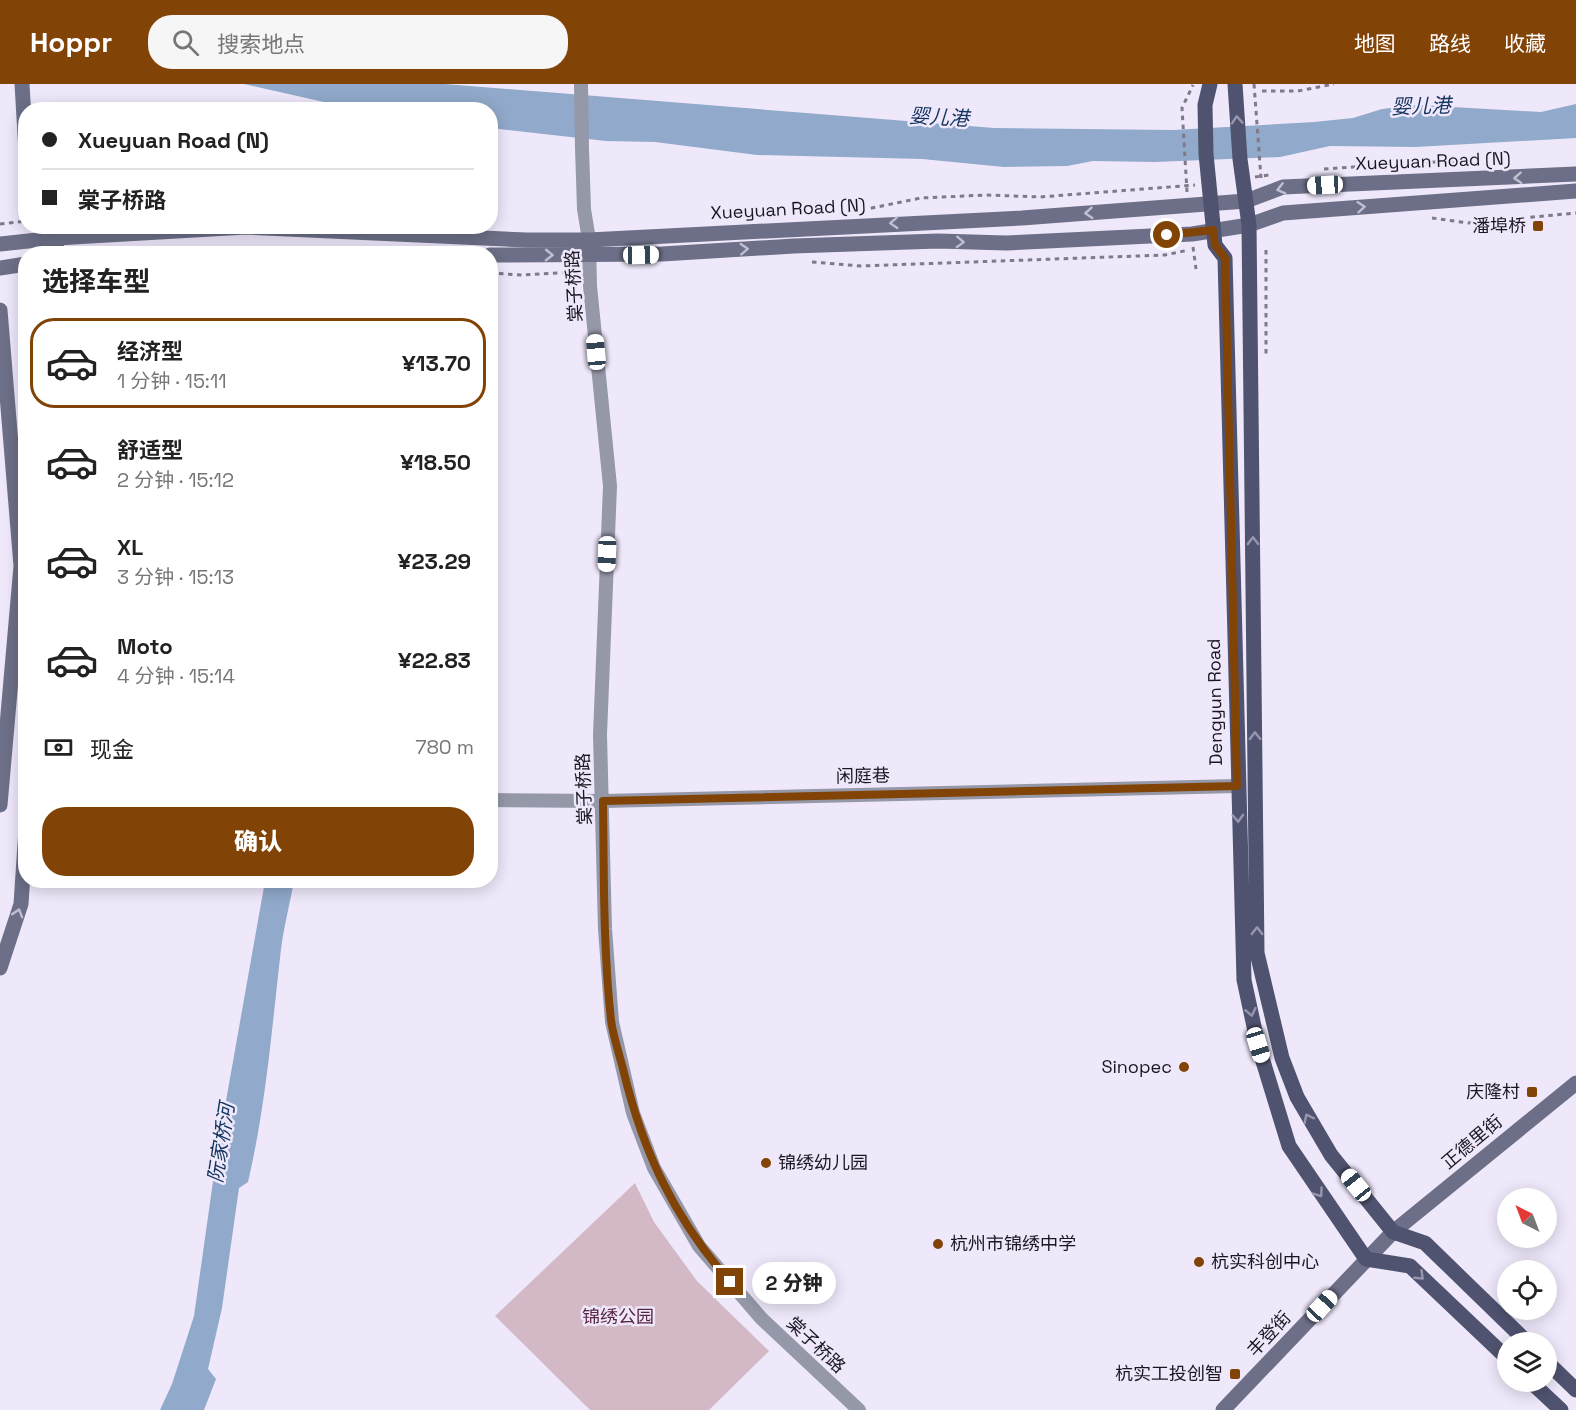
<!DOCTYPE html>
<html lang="zh">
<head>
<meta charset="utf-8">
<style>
  body { margin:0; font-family:"Space Grotesk","Noto Sans SC",sans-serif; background:#f6f6f6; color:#222; height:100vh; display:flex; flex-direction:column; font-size:22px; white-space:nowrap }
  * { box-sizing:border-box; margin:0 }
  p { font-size:20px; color:#767676 }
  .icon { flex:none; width:33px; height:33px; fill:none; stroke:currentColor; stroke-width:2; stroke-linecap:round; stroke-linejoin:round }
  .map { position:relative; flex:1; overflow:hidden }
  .drawer { position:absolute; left:18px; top:162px; width:480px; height:642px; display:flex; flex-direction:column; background:#fff; border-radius:24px; box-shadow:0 3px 15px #0003 }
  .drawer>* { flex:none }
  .banner { position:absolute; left:18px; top:18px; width:480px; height:132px; border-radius:24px; box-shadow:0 3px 15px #0003; display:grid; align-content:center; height:132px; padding:0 24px; background:#fff }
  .needle { width:39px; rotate:318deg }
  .tools { position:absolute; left:1497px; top:1104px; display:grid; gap:12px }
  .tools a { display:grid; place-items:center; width:60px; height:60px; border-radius:50%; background:#fff; box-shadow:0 3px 15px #0003; font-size:30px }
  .end { position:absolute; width:27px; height:27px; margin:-14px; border:8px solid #824306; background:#fff; box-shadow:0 0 0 3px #fff }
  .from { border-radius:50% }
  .bubble { position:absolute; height:42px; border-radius:21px; background:#fff; box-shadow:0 3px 15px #0003; font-size:20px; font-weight:800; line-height:42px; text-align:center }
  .car { position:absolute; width:18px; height:36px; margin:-18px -9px; border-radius:8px; box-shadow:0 0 4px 2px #0007; background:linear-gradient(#fff 24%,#345 0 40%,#fff 0 76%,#345 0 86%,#fff 0) }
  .banner b { display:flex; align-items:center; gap:21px; height:57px; font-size:22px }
  .banner b+b { border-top:2px solid #e0e0e0 }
  .banner i { width:15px; height:15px; background:#222 }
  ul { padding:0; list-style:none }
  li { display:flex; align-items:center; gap:18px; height:90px; margin:0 12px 9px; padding:0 12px; border:3px solid transparent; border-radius:24px }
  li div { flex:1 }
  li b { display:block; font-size:22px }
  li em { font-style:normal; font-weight:800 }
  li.current { border-color:#824306 }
  li>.icon { width:54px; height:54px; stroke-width:1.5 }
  h2 { padding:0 24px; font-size:27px; line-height:72px }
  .pay { display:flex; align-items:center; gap:15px; height:66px; padding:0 24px; font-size:22px }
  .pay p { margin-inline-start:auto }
  .primary-button { display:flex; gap:12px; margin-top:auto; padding:12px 24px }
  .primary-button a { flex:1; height:69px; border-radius:24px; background:#824306; color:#fff; font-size:24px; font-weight:800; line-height:69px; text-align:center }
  header { display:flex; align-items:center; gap:36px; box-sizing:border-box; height:84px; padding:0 30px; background:#824306; color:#fff }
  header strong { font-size:28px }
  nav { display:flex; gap:33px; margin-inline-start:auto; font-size:21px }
  .search { width:420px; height:54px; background:#f6f6f6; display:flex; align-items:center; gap:15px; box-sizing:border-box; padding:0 21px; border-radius:24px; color:#767676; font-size:22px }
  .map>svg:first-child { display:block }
</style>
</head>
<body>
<header>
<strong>Hoppr</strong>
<div class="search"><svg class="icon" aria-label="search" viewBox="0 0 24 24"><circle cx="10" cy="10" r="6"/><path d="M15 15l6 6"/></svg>搜索地点</div>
<nav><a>地图</a><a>路线</a><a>收藏</a></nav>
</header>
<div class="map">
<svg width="1576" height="1326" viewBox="0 0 1576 1326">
  <rect width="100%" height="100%" fill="#efe8fb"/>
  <path fill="#d3b9c6" d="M635 1099 654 1138 697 1197 769 1267 709 1326H590L495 1232Z"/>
  <g fill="#91a9ca">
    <path d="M244 0H445L994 44 1173 46 1314 38 1353 34 1382 25 1418 21 1541 28 1576 20V54L1415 63 1330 62 1280 73 1155 78 1093 77 1067 82 1004 83 922 75 757 71 655 58 606 57 491 44 490 26 355 25Z"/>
    <path d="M265 797H294C290 819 284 842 281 865 272 943 266 1021 248 1098L239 1104 222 1224 208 1285 216 1295 204 1326H160L172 1300 194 1232 218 1062Z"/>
  </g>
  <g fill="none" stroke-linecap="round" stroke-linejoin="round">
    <g stroke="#7f7988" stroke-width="3" stroke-dasharray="4.5 4.5" stroke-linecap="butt">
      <path d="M1254 0 1261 94"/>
      <path d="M1262 7H1298L1334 0"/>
      <path d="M1324 85 1426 78H1470"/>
      <path d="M1255 93 1269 91"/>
      <path d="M1187 108 1182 24 1193 1"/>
      <path d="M862 126 921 114 986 111 1040 113 1195 101"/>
      <path d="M1432 134 1468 139 1576 129"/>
      <path d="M0 140 26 137"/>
      <path d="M1193 163 1196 185"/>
      <path d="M1266 166V274"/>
      <path d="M812 178 861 182 1165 171 1189 166"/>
      <path d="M490 189 522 191 576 188"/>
    </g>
    <g stroke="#9598a8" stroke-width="14">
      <path d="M581 0 582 64 584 125 589 156 590 202 610 402 600 651 605 845 612 938 633 1029 654 1084 699 1162 761 1234 859 1326"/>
      <path d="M490 716 603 717 1237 702"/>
    </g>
    <g stroke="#6c6f87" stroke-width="15">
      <path d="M22 0 26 67"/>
      <path d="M49 142 56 154 57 170"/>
      <path d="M0 160 56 154 246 143 526 156H589L1022 134 1246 117 1283 103 1576 90"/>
      <path d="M241 170H399"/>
      <path d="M490 171 662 170 794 162 938 157 1006 159 1192 150 1249 141 1283 129 1576 107"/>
      <path d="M0 184 26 180"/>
      <path d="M0 226 21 482 0 721"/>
      <path d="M0 884 21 820 26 745"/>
      <path d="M1223 1326 1393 1148 1576 999"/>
    </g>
    <g stroke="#4f536f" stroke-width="15">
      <path d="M1210 0 1205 21 1206 70 1215 161 1225 174 1244 896 1258 961 1289 1062 1366 1175 1410 1182 1508 1275"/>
      <path d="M1235 0 1240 75 1249 141 1257 869 1282 974 1297 1013 1331 1071 1393 1148 1425 1159 1527 1258"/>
      <path d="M1546 1277 1576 1306"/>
      <path d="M1531 1298 1561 1326"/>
    </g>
  </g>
  <defs><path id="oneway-chevron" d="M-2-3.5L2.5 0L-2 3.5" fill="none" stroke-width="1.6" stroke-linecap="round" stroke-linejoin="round" transform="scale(1.5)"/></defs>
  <g stroke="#9796ae">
    <use href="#oneway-chevron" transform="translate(1237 36) rotate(-94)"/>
    <use href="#oneway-chevron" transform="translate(1253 457) rotate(-91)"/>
    <use href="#oneway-chevron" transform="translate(1255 652) rotate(-91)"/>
    <use href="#oneway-chevron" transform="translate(1238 734) rotate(88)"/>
    <use href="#oneway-chevron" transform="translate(1257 847) rotate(-90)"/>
    <use href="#oneway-chevron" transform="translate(1251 928) rotate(78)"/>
    <use href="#oneway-chevron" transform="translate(1308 1034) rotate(-117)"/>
    <use href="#oneway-chevron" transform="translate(1319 1109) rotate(55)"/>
    <use href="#oneway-chevron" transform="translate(1420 1192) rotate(44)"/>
  </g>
  <g stroke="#c1bed2">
    <use href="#oneway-chevron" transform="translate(1518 94) rotate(176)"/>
    <use href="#oneway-chevron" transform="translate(1281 105) rotate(166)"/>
    <use href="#oneway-chevron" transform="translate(1361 123) rotate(-5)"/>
    <use href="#oneway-chevron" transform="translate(1089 129) rotate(176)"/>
    <use href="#oneway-chevron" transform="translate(894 139) rotate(177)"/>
    <use href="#oneway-chevron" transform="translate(960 158) rotate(2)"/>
    <use href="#oneway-chevron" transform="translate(744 165) rotate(-3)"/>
    <use href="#oneway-chevron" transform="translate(549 171) rotate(1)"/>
    <use href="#oneway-chevron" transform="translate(18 829) rotate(-73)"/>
  </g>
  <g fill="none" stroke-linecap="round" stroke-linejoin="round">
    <path stroke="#824306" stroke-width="8" d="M730 1198C673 1132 643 1068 623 985 619 969 613 952 611 936 603 863 604 790 603 717L1237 702 1225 174 1215 161 1213 146 1167 151"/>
  </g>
  <g fill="#824306" stroke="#efe8fb" stroke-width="2">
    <rect x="1532" y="136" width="12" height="12" rx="3"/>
    <circle cx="1184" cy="983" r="6"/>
    <rect x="1526" y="1002" width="12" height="12" rx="3"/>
    <circle cx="766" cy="1079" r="6"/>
    <circle cx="938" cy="1160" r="6"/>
    <circle cx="1199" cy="1178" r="6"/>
    <rect x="1229" y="1284" width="12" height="12" rx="3"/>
  </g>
  <g text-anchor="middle" stroke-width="5" stroke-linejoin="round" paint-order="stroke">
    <g font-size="18" fill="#1b1722" stroke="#efe8fb">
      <text transform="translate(1433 77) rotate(-2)" y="6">Xueyuan Road (N)</text>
      <text transform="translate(788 125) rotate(-3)" y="6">Xueyuan Road (N)</text>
      <text transform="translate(574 202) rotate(-93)" y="6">棠子桥路</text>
      <text transform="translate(1215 618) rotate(-91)" y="6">Dengyun Road</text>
      <text transform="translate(863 692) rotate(-1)" y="6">闲庭巷</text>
      <text transform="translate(584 705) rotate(-92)" y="6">棠子桥路</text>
      <text transform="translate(1472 1058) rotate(-40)" y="6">正德里街</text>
      <text transform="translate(1269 1250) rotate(-47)" y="6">丰登街</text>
      <text transform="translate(816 1261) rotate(43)" y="6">棠子桥路</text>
    </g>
    <g font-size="18" fill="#1b1722" stroke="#efe8fb" text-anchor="end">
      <text x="1526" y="148">潘埠桥</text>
      <text x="1172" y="989">Sinopec</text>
      <text x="1520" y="1014">庆隆村</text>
      <text x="778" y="1085" text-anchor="start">锦绣幼儿园</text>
      <text x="950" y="1166" text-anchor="start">杭州市锦绣中学</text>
      <text x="1211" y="1184" text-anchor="start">杭实科创中心</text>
      <text x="1223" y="1296">杭实工投创智</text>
    </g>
    <g font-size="18" fill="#592643" stroke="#efe8fb">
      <text x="618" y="1239">锦绣公园</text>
    </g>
    <g font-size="20" font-style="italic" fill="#11335d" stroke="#efe8fb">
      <text transform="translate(1421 22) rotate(-2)" y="7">婴儿港</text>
      <text transform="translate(939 33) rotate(3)" y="7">婴儿港</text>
      <text transform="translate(221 1059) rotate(-81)" y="7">阮家桥河</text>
    </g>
  </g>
</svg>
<div class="tools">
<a><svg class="needle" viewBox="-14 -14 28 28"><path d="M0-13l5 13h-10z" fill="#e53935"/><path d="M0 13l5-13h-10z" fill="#767676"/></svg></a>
<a><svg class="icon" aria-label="locate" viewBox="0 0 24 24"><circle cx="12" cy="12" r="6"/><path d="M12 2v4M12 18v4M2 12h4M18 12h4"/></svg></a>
<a><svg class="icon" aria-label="layers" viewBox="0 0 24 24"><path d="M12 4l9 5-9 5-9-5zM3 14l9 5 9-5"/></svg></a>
</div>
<i class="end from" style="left:1167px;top:151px"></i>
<i class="end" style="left:730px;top:1198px"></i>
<div class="bubble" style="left:752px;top:1178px;width:84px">2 分钟</div>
<i class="car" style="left:1325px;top:101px;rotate:267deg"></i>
<i class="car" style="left:641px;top:171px;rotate:89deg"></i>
<i class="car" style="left:596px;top:268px;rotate:355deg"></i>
<i class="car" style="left:607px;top:470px;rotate:182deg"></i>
<i class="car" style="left:1258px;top:961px;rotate:163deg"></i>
<i class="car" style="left:1356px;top:1101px;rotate:321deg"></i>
<i class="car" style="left:1322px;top:1222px;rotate:43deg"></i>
<div class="banner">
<b><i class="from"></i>Xueyuan Road (N)</b>
<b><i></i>棠子桥路</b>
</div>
<section class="drawer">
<h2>选择车型</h2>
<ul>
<li class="current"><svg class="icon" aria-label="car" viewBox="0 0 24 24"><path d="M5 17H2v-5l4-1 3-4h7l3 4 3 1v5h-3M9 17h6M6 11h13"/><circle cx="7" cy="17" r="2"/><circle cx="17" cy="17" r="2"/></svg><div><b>经济型</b><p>1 分钟 · 15:11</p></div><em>¥13.70</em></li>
<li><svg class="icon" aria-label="car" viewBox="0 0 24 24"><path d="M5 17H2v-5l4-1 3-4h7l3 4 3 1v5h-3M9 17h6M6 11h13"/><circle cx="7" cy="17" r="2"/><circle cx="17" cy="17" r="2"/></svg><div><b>舒适型</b><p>2 分钟 · 15:12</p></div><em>¥18.50</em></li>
<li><svg class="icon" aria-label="car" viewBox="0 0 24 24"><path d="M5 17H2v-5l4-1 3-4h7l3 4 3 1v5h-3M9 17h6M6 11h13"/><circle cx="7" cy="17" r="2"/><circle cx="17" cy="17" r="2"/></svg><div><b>XL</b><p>3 分钟 · 15:13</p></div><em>¥23.29</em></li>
<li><svg class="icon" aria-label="car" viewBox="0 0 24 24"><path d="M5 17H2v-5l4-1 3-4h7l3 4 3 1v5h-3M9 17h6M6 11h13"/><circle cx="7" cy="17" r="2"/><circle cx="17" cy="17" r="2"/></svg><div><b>Moto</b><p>4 分钟 · 15:14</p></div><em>¥22.83</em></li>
</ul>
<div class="pay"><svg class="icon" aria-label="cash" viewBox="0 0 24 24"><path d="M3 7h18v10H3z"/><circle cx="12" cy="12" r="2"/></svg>现金<p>780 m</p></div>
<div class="primary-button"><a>确认</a></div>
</section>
</div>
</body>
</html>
